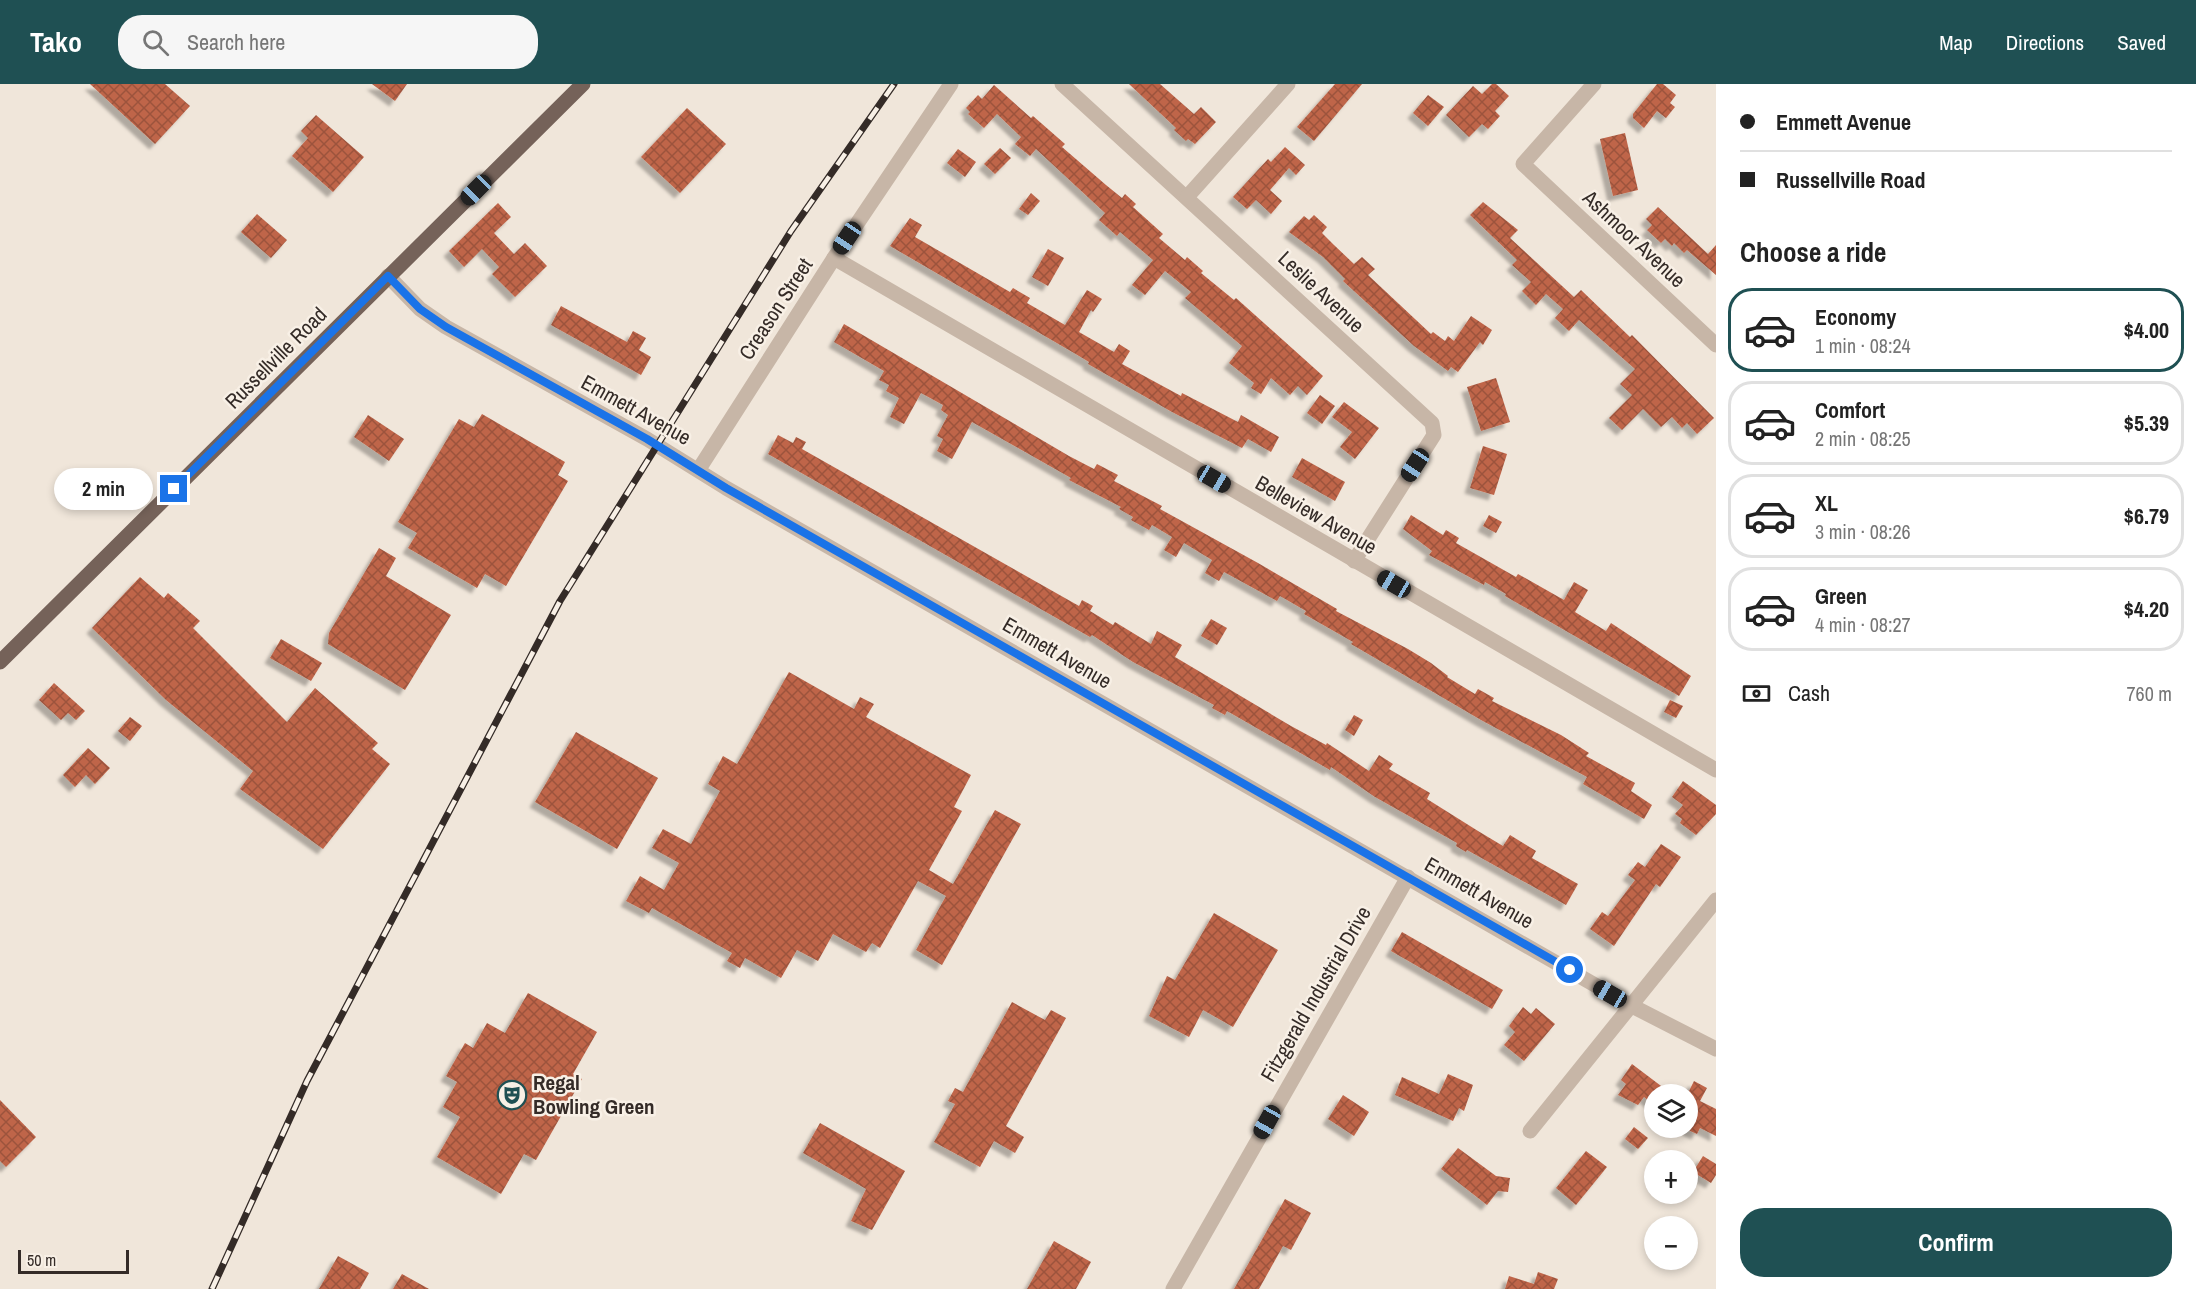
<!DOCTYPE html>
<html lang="en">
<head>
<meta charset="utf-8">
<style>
  body { margin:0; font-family:"Archivo Narrow",sans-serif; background:#f6f6f6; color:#222; height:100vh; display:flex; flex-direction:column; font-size:22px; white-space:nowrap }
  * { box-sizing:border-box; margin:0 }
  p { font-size:20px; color:#767676 }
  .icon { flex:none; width:33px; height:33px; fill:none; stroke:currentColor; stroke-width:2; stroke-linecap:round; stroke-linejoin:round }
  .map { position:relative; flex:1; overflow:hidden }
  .sheet { display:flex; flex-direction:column; background:#fff; width:480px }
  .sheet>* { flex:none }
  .guide { display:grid; align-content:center; height:132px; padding:0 24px; background:#fff }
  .fabs { position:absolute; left:1644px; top:1000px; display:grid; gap:12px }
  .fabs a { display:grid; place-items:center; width:54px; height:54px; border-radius:50%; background:#fff; box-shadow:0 3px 9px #0003; font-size:30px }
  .scale { position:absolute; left:18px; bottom:15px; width:111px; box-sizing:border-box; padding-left:6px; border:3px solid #342b27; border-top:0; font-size:16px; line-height:21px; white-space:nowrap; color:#342b27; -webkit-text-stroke:4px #f8f0e6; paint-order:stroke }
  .end { position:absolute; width:27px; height:27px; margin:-14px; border:8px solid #1a73e8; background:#fff; box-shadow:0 0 0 3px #fff }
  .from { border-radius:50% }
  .bubble { position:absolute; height:42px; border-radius:21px; background:#fff; box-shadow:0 3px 9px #0003; font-size:20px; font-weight:700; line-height:42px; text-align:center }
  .car { position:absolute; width:18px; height:36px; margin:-18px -9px; border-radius:8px; box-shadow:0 0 4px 2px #0007; background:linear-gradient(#222 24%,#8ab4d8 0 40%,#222 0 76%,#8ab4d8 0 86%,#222 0) }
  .guide b { display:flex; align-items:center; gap:21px; height:57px; font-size:22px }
  .guide b+b { border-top:2px solid #e0e0e0 }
  .guide i { width:15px; height:15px; background:#222 }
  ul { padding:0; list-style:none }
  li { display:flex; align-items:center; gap:18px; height:84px; margin:0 12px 9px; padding:0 12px; border:3px solid #e0e0e0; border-radius:24px }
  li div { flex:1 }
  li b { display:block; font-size:22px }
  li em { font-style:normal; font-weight:700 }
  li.on { border-color:#1f5053 }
  li>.icon { width:54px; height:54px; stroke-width:1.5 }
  h2 { padding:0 24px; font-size:27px; line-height:72px }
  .pay { display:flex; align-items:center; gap:15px; height:66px; padding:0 24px; font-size:22px }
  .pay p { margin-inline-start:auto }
  .button { display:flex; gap:12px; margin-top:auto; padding:12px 24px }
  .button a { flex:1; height:69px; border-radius:24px; background:#1f5053; color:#fff; font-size:24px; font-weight:700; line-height:69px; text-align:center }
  header { display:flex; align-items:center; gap:36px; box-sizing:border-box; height:84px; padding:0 30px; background:#1f5053; color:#fff }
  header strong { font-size:28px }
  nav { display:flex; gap:33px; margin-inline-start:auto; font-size:21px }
  .search { width:420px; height:54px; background:#f6f6f6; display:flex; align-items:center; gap:15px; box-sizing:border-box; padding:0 21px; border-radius:24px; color:#767676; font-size:22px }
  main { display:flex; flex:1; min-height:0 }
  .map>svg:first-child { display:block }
</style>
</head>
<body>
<header>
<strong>Tako</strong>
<div class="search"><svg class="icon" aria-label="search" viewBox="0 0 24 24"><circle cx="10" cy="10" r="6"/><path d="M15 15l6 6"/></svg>Search here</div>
<nav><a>Map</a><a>Directions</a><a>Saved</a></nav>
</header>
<main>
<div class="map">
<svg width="1716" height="1205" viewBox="0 0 1716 1205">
  <defs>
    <pattern id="building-cross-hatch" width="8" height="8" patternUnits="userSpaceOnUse" patternTransform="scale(1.5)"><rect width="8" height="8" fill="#bf6549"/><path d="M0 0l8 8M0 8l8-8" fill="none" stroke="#9c533d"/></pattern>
    <filter id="shadow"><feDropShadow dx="-5.5" dy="5.5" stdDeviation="1.5" flood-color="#0004"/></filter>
  </defs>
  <rect width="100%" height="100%" fill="#f0e6da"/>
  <g fill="url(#building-cross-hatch)" filter="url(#shadow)">
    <path d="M90 0H165L190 22 155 60Z"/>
    <path d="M372 0H407L395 17Z"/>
    <path d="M1129 0H1160L1194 30 1201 23 1216 38 1195 60 1188 55 1186 57 1174 46 1176 44Z"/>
    <path d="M1335 0H1362L1314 57 1297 43Z"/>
    <path d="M1492 0H1496L1509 12 1495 27 1500 32 1488 45 1482 40 1469 53 1446 31 1473 2 1482 10Z"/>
    <path d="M1657 0H1663L1676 11 1670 19 1675 23 1666 34 1657 27 1644 44 1633 34V30Z"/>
    <path d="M994 1 1031 34 1033 32 1065 60 1062 63 1106 101 1122 114 1125 110 1136 120 1133 123 1163 150 1159 154 1185 176 1187 173 1203 187 1201 189 1234 216 1236 214 1323 292 1307 311 1298 302 1290 311 1271 294 1261 310 1251 304 1254 299 1229 279 1242 262 1185 214 1191 208 1165 187 1145 211 1132 201 1153 176 1120 148 1117 152 1099 136 1105 129 1036 65 1030 72 1015 60 1021 53 997 30 984 44 968 30 970 28 966 24 978 11 982 15Z"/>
    <path d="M1428 11 1444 23 1428 42 1413 29Z"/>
    <path d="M687 24 726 60 680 109 641 73Z"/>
    <path d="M316 31 364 73 333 108 292 72 308 54 301 47Z"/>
    <path d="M1625 49 1638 106 1613 112 1600 55Z"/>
    <path d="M1285 63 1305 81 1296 91 1289 84 1270 106 1282 117 1271 130 1256 116 1247 125 1233 113 1268 75 1271 78Z"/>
    <path d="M1000 64 1011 74 995 90 984 80Z"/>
    <path d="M958 65 976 78 965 93 947 79Z"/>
    <path d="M1031 109 1040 117 1028 131 1019 125Z"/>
    <path d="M1483 118 1518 146 1510 154 1574 213 1581 206 1630 253 1632 251 1714 334 1697 350 1687 339 1682 344 1672 333 1661 343 1643 325 1622 346 1609 334 1632 311 1620 300 1635 285 1579 236 1569 247 1555 234 1563 225 1546 210 1536 221 1522 207 1531 198 1512 181 1517 176 1470 131Z"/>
    <path d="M498 119 511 133 494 149 514 170 525 159 547 182 515 213 492 190 499 183 482 165 464 183 449 167Z"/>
    <path d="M1658 123 1708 170 1716 161V191L1687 166 1684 169 1674 159 1672 162 1665 155 1661 159 1647 146 1652 141 1646 135Z"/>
    <path d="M257 130 287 156 271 174 241 148Z"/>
    <path d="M1314 131 1327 143 1322 149 1334 161 1354 180 1362 173 1375 185 1368 191 1431 250 1433 248 1445 257 1448 252 1454 257 1471 232 1492 246 1483 261 1480 258 1458 288 1451 283 1448 287 1414 262 1343 197 1345 195 1323 173 1289 148 1304 132 1309 136Z"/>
    <path d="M910 134 922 141 915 153 1010 208 1013 204 1030 214 1027 219 1065 241 1087 206 1102 215 1093 228 1091 226 1079 248 1114 268 1119 260 1130 267 1122 280 1181 312 1182 309 1238 338 1241 331 1279 353 1271 368 1248 355 1242 364 1172 328 1088 280 1089 278 1074 269 890 162Z"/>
    <path d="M1048 165 1064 174 1048 202 1032 193Z"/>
    <path d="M561 222 627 258 633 247 646 254 639 266 651 273 641 291 551 241Z"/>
    <path d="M844 240 1069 372 1094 385 1097 380 1118 391 1114 397 1162 422 1160 425 1258 479 1337 525 1336 527 1408 565 1431 579 1448 592 1447 593 1475 610 1478 605 1494 614 1492 617 1561 651 1589 669 1586 672 1635 699 1631 707 1652 721 1644 735 1583 700 1587 693 1481 636 1351 560 1353 558 1304 530 1306 527 1280 512 1277 517 1224 488 1219 497 1205 489 1212 476 1184 459 1176 473 1164 466 1172 453 1152 441 1149 446 1131 436 1133 433 1119 425 1121 423 1069 396 1071 394 972 338 952 375 937 367 943 355 937 352 948 331 941 326 943 321 921 309 904 340 890 333 899 314 886 307 889 301 879 296 884 287 834 258Z"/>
    <path d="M1496 294 1510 338 1481 347 1467 303Z"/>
    <path d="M1320 311 1335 322 1322 340 1307 329Z"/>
    <path d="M1344 318 1379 344 1355 375 1340 363 1352 348 1332 333Z"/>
    <path d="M482 330 565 378 558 391 568 397 506 502 485 490 477 504 408 464 417 449 398 438 459 335 474 343Z"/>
    <path d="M368 331 404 355 389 377 354 353Z"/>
    <path d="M778 351 793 359 796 353 806 358 802 365 1079 522 1082 516 1093 522 1090 527 1113 541 1115 538 1151 560 1157 547 1182 561 1175 573 1291 642 1326 661 1327 659 1369 687 1379 671 1393 680 1389 685 1430 709 1427 715 1478 747 1503 762 1510 751 1536 767 1532 774 1578 800 1566 821 1467 766 1466 768 1456 762 1457 759 1375 713 1331 683 1330 686 1227 627 1225 631 1212 624 1214 621 1133 578 1092 551 1090 553 768 370Z"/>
    <path d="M1483 362 1507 370 1494 411 1470 404Z"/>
    <path d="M1302 374 1345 398 1335 417 1292 393Z"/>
    <path d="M1411 431 1443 451 1446 446 1459 454 1456 459 1516 493 1518 490 1564 516 1574 498 1588 506 1575 528 1606 547 1611 539 1691 592 1679 612 1505 512 1506 510 1485 498 1484 501 1429 471 1432 467 1403 445Z"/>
    <path d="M1489 431 1502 438 1496 449 1483 442Z"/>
    <path d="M379 464 396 474 386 492 451 531 405 606 328 560 329 549Z"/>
    <path d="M140 493 164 514 168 509 200 537 193 544 287 638 315 604 378 659 372 665 390 680 323 765 240 705 253 687 166 616 92 544Z"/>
    <path d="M1211 535 1227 544 1217 561 1201 552Z"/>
    <path d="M281 555 322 579 311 597 270 574Z"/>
    <path d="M789 588 854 625 860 613 874 620 866 633 971 691 954 723 962 727 929 786 953 800 995 726 1021 740 942 881 916 866 946 812 918 797 880 864 872 859 866 868 833 850 818 877 797 866 781 894 745 874 740 884 727 877 732 869 652 824 649 829 626 817 640 792 664 806 679 779 652 764 663 745 691 760 720 707 708 700 723 672 737 680Z"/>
    <path d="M54 599 85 627 76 636 68 629 61 636 39 616Z"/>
    <path d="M1670 616 1683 622 1676 634 1664 628Z"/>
    <path d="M1354 631 1363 636 1354 652 1345 646Z"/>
    <path d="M130 633 142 642 130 657 118 647Z"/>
    <path d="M576 648 658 694 617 765 535 718Z"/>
    <path d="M88 664 110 684 95 700 86 691 75 703 63 691Z"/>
    <path d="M1683 697 1716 721V730L1696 751 1680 739 1682 735 1675 730 1683 721 1672 713Z"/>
    <path d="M1661 760 1681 773 1660 803 1656 800 1614 862 1590 845 1602 828 1608 832 1635 796 1628 791 1638 778 1645 783Z"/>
    <path d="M1214 829 1278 866 1233 943 1203 926 1189 953 1149 932 1167 892 1175 896Z"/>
    <path d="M1402 848 1503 906 1492 925 1391 867Z"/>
    <path d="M528 909 597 948 573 990 582 995 536 1076 524 1070 501 1110 437 1073 460 1033 443 1023 457 998 446 992 465 959 473 964 487 939 505 949Z"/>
    <path d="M1012 918 1045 936 1051 926 1066 934 1006 1042 1024 1053 1015 1069 994 1057 980 1083 934 1058 955 1020 948 1017 955 1004 963 1008Z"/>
    <path d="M1523 923 1531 930 1536 924 1555 940 1524 977 1504 961 1515 948 1509 942Z"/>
    <path d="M1632 980 1673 1011H1654V1021L1644 1013 1638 1021 1618 1011 1626 1000 1621 996Z"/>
    <path d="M1448 990 1473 1001 1464 1027 1459 1024 1453 1037 1395 1011 1402 993 1439 1010Z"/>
    <path d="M1694 997 1707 1004 1700 1017 1716 1025V1052L1700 1044 1697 1050 1688 1046V1009Z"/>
    <path d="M1343 1011 1369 1028 1354 1052 1328 1035Z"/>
    <path d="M0 1016 36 1053 6 1083 0 1077Z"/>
    <path d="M820 1039 905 1087 872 1146 851 1137 866 1105 803 1069Z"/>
    <path d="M1634 1043 1648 1054 1638 1065 1625 1055Z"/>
    <path d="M1458 1064 1496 1092 1510 1094 1508 1108 1498 1107 1487 1121 1441 1085Z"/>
    <path d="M1586 1067 1607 1083 1576 1121 1556 1104Z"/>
    <path d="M1703 1072 1716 1080V1091L1711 1099 1693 1088Z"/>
    <path d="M1285 1115 1311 1129 1291 1166 1283 1162 1259 1205H1234Z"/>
    <path d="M1054 1157 1091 1178 1076 1205H1027Z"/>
    <path d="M338 1172 369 1189 360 1205H319Z"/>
    <path d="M1538 1188 1558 1195 1554 1205H1505L1509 1192 1534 1200Z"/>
    <path d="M402 1190 429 1205H393Z"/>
  </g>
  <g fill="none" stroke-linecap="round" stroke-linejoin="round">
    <g stroke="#c7b6a7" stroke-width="15">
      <path d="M1062 0 1432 339 1434 351 1354 477"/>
      <path d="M1594 0 1523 80 1716 261"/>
      <path d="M1187 113 1288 0"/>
      <path d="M834 174 1716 686"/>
      <path d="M388 192 420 225 446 243 647 355 726 404 1630 921 1716 965"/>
      <path d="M699 385 834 174 951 0"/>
      <path d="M1530 1047 1716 816"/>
      <path d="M1173 1205 1408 793"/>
    </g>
    <path stroke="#756259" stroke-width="15" d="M0 578 583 0"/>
    <g stroke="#342b27" stroke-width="7">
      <path id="rail" d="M212 1205 307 997 560 517 791 147 894 0"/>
    </g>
    <use href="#rail" stroke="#f8f0e6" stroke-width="4.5" stroke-dasharray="14" stroke-linecap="butt"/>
  </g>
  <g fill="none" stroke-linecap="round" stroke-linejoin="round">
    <path stroke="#1a73e8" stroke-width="8" d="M174 405 388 192 420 225 446 243 647 355 726 404 1570 886"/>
  </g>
  <defs>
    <g id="theatre-ring" transform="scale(1.5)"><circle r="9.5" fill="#f8f0e6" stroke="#1f5053" stroke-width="1.5"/><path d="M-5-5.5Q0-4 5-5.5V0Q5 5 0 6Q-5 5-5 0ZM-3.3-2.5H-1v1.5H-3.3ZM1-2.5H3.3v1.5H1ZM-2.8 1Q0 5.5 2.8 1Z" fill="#1f5053"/></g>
  </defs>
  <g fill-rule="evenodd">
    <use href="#theatre-ring" x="512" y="1011"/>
  </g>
  <g text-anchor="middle" stroke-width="5" stroke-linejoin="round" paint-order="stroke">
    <g font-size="21" fill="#342b27" stroke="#f8f0e6">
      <text transform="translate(1634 155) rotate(43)" y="7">Ashmoor Avenue</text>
      <text transform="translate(1321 208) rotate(43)" y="7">Leslie Avenue</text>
      <text transform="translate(776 225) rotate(-57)" y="7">Creason Street</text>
      <text transform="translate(276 274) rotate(-45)" y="7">Russellville Road</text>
      <text transform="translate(636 326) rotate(29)" y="7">Emmett Avenue</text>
      <text transform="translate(1316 431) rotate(30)" y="7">Belleview Avenue</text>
      <text transform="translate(1057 569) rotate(30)" y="7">Emmett Avenue</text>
      <text transform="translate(1479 809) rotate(30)" y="7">Emmett Avenue</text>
      <text transform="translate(1316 910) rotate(-60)" y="7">Fitzgerald Industrial Drive</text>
    </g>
    <g font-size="21" font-weight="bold" fill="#342b27" stroke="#f8f0e6" text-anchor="start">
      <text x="533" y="1006">Regal<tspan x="533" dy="24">Bowling Green</tspan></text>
    </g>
  </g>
</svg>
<div class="fabs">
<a><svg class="icon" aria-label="layers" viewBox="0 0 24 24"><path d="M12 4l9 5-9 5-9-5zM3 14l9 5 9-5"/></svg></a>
<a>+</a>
<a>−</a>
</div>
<div class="scale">50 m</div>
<i class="end from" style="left:1570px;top:886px"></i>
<i class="end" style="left:174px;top:405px"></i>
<div class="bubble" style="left:54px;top:384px;width:99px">2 min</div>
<i class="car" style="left:476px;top:106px;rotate:225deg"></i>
<i class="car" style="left:847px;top:154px;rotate:214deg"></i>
<i class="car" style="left:1415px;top:381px;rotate:213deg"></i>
<i class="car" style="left:1214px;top:395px;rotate:120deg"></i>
<i class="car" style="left:1394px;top:500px;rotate:300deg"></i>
<i class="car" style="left:1610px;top:910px;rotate:300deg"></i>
<i class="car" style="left:1267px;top:1038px;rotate:209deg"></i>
</div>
<section class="sheet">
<div class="guide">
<b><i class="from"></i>Emmett Avenue</b>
<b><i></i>Russellville Road</b>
</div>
<h2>Choose a ride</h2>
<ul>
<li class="on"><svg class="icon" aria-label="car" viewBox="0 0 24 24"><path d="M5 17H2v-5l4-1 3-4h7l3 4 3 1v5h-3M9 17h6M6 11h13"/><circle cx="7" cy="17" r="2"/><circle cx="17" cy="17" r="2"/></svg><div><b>Economy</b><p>1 min · 08:24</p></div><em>$4.00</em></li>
<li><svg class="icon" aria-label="car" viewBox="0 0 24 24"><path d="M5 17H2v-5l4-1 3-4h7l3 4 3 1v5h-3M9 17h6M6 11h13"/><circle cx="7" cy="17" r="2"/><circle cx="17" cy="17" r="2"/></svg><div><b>Comfort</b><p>2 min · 08:25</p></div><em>$5.39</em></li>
<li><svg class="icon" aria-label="car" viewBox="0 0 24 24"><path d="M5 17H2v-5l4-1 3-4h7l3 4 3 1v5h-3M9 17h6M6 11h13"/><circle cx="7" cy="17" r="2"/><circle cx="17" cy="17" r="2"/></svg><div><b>XL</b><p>3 min · 08:26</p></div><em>$6.79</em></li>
<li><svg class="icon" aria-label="car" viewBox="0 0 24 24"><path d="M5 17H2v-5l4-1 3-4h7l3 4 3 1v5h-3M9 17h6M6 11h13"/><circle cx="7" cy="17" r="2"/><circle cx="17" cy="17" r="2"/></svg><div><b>Green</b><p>4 min · 08:27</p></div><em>$4.20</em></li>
</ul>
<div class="pay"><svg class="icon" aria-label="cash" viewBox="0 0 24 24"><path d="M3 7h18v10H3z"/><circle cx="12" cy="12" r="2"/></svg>Cash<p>760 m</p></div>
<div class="button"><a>Confirm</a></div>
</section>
</main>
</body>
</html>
